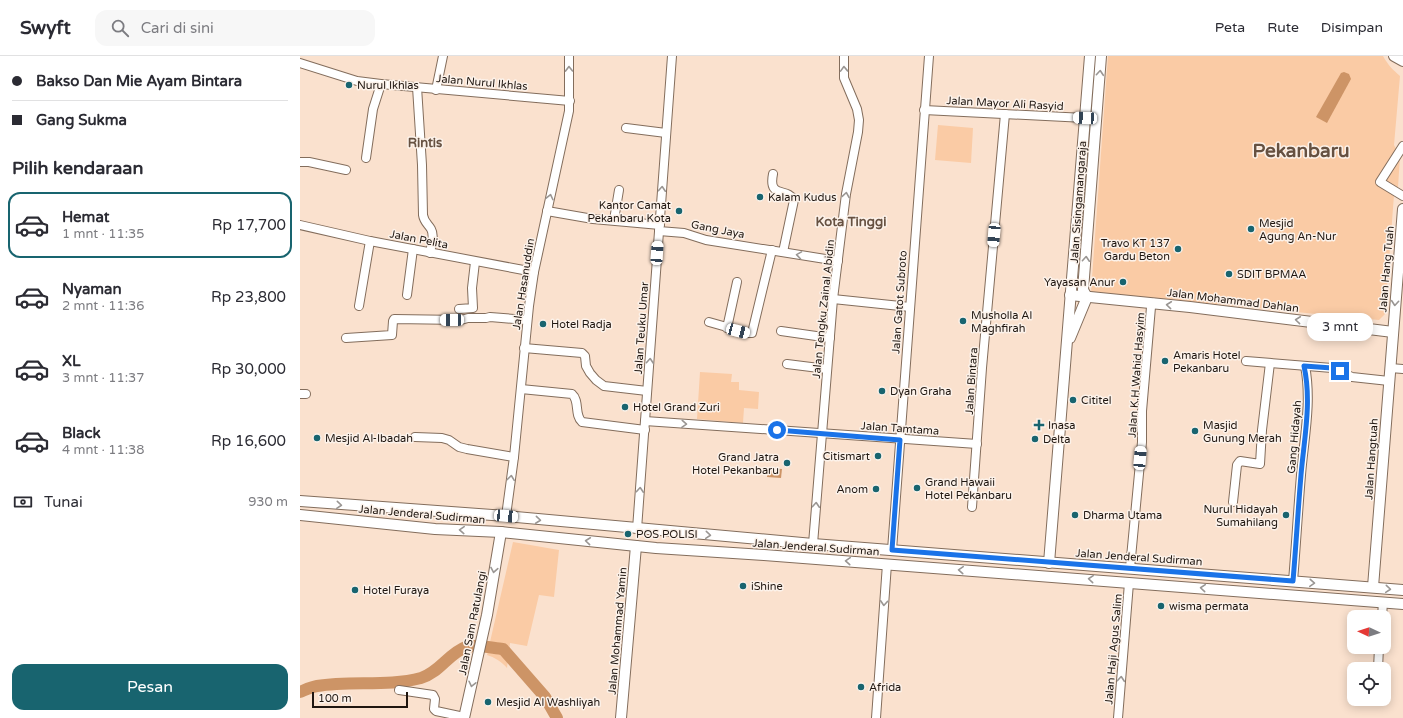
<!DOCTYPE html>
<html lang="id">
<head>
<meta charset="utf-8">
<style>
  body { margin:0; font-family:"Varela Round",sans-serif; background:#f7f7f7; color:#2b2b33; height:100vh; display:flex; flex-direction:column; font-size:15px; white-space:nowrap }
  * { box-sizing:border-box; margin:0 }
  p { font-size:13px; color:#7c7c81 }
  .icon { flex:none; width:22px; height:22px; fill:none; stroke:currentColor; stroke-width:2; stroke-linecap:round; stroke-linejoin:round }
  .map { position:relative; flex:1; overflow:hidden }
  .drawer { display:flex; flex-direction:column; background:#fff; width:300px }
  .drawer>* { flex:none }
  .banner { display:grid; align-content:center; height:88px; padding:0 12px; background:#fff }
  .needle { width:26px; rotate:274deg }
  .controls { position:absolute; left:1047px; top:554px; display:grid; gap:8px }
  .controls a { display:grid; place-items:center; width:44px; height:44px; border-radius:8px; background:#fff; box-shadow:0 2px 10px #0003; font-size:20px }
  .scale { position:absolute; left:12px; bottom:10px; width:96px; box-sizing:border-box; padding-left:4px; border:2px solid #1f1610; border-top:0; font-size:11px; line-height:14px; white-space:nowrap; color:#1f1610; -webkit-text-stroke:3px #fcf2ea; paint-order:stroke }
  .end { position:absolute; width:18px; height:18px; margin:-9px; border:5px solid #1a73e8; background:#fff; box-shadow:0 0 0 2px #fff }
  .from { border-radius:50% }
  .bubble { position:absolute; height:28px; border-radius:12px; background:#fff; box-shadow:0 2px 10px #0003; font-size:13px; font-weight:600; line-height:28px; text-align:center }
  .car { position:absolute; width:12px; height:24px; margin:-12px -6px; border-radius:5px; box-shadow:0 0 3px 1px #0007; background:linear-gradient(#fff 24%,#345 0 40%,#fff 0 76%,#345 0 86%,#fff 0) }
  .banner b { display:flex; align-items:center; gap:14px; height:38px; font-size:15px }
  .banner b+b { border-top:1px solid #e1e1e2 }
  .banner i { width:10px; height:10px; background:#2b2b33 }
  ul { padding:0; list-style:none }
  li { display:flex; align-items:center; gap:12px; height:66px; margin:0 8px 6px; padding:0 4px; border:2px solid transparent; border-radius:12px }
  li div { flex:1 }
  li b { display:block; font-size:15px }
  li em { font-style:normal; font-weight:600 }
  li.current { border-color:#18646f }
  li>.icon { width:36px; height:36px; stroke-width:1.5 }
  h2 { padding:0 12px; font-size:18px; line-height:48px }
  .pay { display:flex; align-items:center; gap:10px; height:44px; padding:0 12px; font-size:15px }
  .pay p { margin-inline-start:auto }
  .button { display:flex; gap:8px; margin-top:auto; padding:8px 12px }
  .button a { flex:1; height:46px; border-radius:12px; background:#18646f; color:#fff; font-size:16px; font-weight:600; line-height:46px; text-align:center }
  header { display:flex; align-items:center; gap:24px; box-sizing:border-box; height:56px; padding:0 20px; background:#fff; border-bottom:1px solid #e1e1e2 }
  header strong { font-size:19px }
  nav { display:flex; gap:22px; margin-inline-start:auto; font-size:14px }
  .search { width:280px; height:36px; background:#f7f7f7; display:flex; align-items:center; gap:10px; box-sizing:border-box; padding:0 14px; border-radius:12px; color:#7c7c81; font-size:15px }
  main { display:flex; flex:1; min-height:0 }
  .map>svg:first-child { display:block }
</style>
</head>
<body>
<header>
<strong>Swyft</strong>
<div class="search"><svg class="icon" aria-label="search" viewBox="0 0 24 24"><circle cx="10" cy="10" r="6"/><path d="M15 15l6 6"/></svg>Cari di sini</div>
<nav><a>Peta</a><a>Rute</a><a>Disimpan</a></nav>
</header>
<main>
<section class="drawer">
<div class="banner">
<b><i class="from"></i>Bakso Dan Mie Ayam Bintara</b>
<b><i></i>Gang Sukma</b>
</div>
<h2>Pilih kendaraan</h2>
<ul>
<li class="current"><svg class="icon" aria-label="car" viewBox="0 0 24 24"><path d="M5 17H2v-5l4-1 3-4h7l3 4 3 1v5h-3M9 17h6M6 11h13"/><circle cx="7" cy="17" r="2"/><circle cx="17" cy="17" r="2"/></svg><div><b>Hemat</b><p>1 mnt · 11:35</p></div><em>Rp 17,700</em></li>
<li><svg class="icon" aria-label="car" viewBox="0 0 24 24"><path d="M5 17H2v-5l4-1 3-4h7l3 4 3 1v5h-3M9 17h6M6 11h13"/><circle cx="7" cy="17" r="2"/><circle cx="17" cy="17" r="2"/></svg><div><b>Nyaman</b><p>2 mnt · 11:36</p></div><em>Rp 23,800</em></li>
<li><svg class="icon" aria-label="car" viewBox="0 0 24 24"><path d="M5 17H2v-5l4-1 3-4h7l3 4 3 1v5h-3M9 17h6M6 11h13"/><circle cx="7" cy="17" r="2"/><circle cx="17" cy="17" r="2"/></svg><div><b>XL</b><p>3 mnt · 11:37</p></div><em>Rp 30,000</em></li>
<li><svg class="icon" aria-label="car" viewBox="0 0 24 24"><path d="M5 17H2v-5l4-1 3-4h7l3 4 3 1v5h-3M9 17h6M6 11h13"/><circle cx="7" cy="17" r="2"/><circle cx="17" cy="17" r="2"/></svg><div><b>Black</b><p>4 mnt · 11:38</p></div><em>Rp 16,600</em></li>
</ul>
<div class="pay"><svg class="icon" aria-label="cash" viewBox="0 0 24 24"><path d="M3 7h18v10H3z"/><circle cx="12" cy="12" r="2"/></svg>Tunai<p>930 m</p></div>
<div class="button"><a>Pesan</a></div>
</section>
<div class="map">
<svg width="1103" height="662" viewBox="0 0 1103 662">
  <rect width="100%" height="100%" fill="#fae1ce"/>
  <g fill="#facba5">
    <path d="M808 0H1083C1088 9 1093 14 1100 20L1094 89 1100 100 1098 131 1094 139 1085 258 1079 264 791 236Z"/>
    <path d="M638 69 673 72 671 107 635 104Z"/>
    <path d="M400 316 432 318 431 326H439V334L459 336 458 353 444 352 443 367 397 363Z"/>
    <path d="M213 486 259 494 254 541 239 539 227 590 210 587 207 612C202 606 194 601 187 599Z"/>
  </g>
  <g fill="#cd9466">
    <path d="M1044 16 1049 18 1051 23 1027 67 1016 61 1041 17Z"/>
    <path d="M468 412 482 413 481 422 467 421Z"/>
  </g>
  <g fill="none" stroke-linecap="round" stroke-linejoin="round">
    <path stroke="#cd9466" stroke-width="12" d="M0 636C5 634 11 631 17 630 51 624 87 631 121 622 139 617 149 597 166 591 177 588 192 592 203 593L245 641 257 662"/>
    <g stroke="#836d5c" stroke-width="10">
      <g id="minor">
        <path d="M0 7 57 25 81 28 270 45"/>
        <path d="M117 31 122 109 123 159C124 166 128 168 131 173 135 180 131 190 130 197"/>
        <path d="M136 34 143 0"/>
        <path d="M624 54 785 62"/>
        <path d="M326 72 366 77"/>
        <path d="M1103 90 1080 126 1103 140"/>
        <path d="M66 102 73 53 81 28"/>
        <path d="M0 106H9L46 114"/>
        <path d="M473 118C468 143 487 131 494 144L483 196"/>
        <path d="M247 155 293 163 360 169"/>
        <path d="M314 164 319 134"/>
        <path d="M0 169 70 185 234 216"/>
        <path d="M359 175 384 177 406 184 538 205"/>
        <path d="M107 239 113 193"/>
        <path d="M533 243 610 251"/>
        <path d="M59 250 70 185"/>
        <path d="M159 253 173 252 172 232 175 206"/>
        <path d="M409 266 448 277H452L472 194"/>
        <path d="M427 272 437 226"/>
        <path d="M481 275 530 282"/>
        <path d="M46 282 92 279 93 265 94 263 161 264 168 262H186L190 261 227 264"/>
        <path d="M224 292 282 297 285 300 286 310 290 317 296 324 304 330 347 335"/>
        <path d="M946 305 1032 312 1052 321 1089 325"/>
        <path d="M487 308 527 313"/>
        <path d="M1090 312 1103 313"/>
        <path d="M221 333 272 338C280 345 274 359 282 366L345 374"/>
        <path d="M0 338H6"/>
        <path d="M345 365 677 388"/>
        <path d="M115 381 142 382 149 384 159 391 167 393 214 401"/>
        <path d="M933 446 937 409 940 405 960 408 962 374 970 307"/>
        <path d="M672 451 682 312 705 58"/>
        <path d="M206 460 214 401 229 250 234 216 269 55V0"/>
        <path d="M337 473 372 0"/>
        <path d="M513 488 533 243 546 138 558 76 559 64 557 53 544 22V0"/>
        <path d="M592 494 629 0"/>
        <path d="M830 512 842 386V355L851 251 854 247"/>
        <path d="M993 525C996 490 998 454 1001 419 1004 382 1012 346 1005 310"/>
        <path d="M1082 561 1083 546"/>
        <path d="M1078 613 1079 591"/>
        <path d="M99 634 133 639 135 643 134 653 136 655 164 661"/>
        <path d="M576 662 587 508"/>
        <path d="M818 662 829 527"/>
      </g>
    </g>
    <g stroke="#836d5c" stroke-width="12">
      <g id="major">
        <path d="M1094 0 1103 5"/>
        <path d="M770 239 890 251 1093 276"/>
        <path d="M770 282 787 241 783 234 801 0"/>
        <path d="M0 445 206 460 513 488 1103 534"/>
        <path d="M0 459 135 473 201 476 356 492 464 499 1103 548"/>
        <path d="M749 507 790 0"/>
        <path d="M1073 531 1103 153"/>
        <path d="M164 662 187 559 201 476"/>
        <path d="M321 662 336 490"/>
      </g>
    </g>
    <use href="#minor" stroke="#fff" stroke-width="8"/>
    <use href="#major" stroke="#fff" stroke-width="10"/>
  </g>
  <defs><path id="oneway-chevron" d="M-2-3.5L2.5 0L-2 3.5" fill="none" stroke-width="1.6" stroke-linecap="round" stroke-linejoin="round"/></defs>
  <g stroke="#9a9693">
    <use href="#oneway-chevron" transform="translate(269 13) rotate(-91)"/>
    <use href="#oneway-chevron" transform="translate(544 13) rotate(-92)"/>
    <use href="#oneway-chevron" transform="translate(800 17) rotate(-85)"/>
    <use href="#oneway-chevron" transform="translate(362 133) rotate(-86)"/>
    <use href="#oneway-chevron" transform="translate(546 139) rotate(-81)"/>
    <use href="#oneway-chevron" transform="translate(250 141) rotate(-77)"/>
    <use href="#oneway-chevron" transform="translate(499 199) rotate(-171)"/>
    <use href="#oneway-chevron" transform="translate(786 203) rotate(-86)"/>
    <use href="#oneway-chevron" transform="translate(1095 247) rotate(95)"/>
    <use href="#oneway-chevron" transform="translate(869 249) rotate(-174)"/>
    <use href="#oneway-chevron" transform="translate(998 264) rotate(-174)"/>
    <use href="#oneway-chevron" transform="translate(350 305) rotate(-86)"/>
    <use href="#oneway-chevron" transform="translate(384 368) rotate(4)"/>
    <use href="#oneway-chevron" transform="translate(211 422) rotate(-83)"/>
    <use href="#oneway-chevron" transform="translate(340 434) rotate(-86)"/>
    <use href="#oneway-chevron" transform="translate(39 449) rotate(5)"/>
    <use href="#oneway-chevron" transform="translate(516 449) rotate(-86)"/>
    <use href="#oneway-chevron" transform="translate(238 464) rotate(6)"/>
    <use href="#oneway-chevron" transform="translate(162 474) rotate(-177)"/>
    <use href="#oneway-chevron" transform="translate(408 479) rotate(5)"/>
    <use href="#oneway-chevron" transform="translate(288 485) rotate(-174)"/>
    <use href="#oneway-chevron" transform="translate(548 505) rotate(-176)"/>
    <use href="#oneway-chevron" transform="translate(194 514) rotate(100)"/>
    <use href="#oneway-chevron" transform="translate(661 514) rotate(-176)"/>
    <use href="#oneway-chevron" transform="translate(791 523) rotate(-175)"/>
    <use href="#oneway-chevron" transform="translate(1012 527) rotate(4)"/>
    <use href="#oneway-chevron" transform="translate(903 532) rotate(-175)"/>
    <use href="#oneway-chevron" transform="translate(1088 533) rotate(5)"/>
    <use href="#oneway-chevron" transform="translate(584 547) rotate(94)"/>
    <use href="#oneway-chevron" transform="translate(821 623) rotate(-85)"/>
    <use href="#oneway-chevron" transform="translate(172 628) rotate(103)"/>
  </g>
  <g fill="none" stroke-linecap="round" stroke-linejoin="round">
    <path stroke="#1a73e8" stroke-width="5" d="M477 374 600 384 592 494 993 525C996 490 998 454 1001 419 1004 383 1012 346 1004 310L1032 312 1040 315"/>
  </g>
  <g fill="#18646f" stroke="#fcf2ea" stroke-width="1.5">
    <circle cx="49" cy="29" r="4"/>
    <circle cx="460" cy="141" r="4"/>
    <circle cx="379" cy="155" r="4"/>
    <circle cx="951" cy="173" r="4"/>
    <circle cx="878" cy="193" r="4"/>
    <circle cx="929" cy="218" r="4"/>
    <circle cx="823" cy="226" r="4"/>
    <circle cx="663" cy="265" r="4"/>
    <circle cx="243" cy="268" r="4"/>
    <circle cx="865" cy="305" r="4"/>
    <circle cx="582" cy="335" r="4"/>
    <circle cx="773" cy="344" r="4"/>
    <circle cx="325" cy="351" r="4"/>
    <path d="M737 363h4v4h4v4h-4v4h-4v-4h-4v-4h4z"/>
    <circle cx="895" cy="375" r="4"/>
    <circle cx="17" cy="382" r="4"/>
    <circle cx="735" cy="383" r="4"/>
    <circle cx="578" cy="400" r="4"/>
    <circle cx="487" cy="407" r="4"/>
    <circle cx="617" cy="432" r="4"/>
    <circle cx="576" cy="433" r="4"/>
    <circle cx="775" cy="459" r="4"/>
    <circle cx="986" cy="459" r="4"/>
    <circle cx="328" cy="478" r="4"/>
    <circle cx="443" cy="530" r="4"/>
    <circle cx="55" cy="534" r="4"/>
    <circle cx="861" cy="550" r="4"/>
    <circle cx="561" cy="631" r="4"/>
    <circle cx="188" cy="646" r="4"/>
  </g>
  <g text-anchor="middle" stroke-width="3" stroke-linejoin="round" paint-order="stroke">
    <g font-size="11" fill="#1f1610" stroke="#fcf2ea">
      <text transform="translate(182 26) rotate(5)" y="4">Jalan Nurul Ikhlas</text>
      <text transform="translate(705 47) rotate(3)" y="4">Jalan Mayor Ali Rasyid</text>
      <text transform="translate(778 146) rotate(-86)" y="4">Jalan Sisingamangaraja</text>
      <text transform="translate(418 173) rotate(11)" y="4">Gang Jaya</text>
      <text transform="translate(119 183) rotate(11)" y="4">Jalan Pelita</text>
      <text transform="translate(1086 213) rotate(-85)" y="4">Jalan Hang Tuah</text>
      <text transform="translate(223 228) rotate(-81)" y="4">Jalan Hasanuddin</text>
      <text transform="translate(933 244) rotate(7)" y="4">Jalan Mohammad Dahlan</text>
      <text transform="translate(599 246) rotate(-86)" y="4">Jalan Gatot Subroto</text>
      <text transform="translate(523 253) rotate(-84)" y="4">Jalan Tengku Zainal Abidin</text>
      <text transform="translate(341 272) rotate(-86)" y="4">Jalan Teuku Umar</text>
      <text transform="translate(836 319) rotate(-86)" y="4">Jalan K.H Wahid Hasyim</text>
      <text transform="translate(671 325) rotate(-86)" y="4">Jalan Bintara</text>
      <text transform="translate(600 372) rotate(4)" y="4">Jalan Tamtama</text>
      <text transform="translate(994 381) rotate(-85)" y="4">Gang Hidayah</text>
      <text transform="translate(1071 403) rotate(-86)" y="4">Jalan Hangtuah</text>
      <text transform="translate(122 458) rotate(5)" y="4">Jalan Jenderal Sudirman</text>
      <text transform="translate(516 491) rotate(4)" y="4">Jalan Jenderal Sudirman</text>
      <text transform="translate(839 501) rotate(4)" y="4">Jalan Jenderal Sudirman</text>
      <text transform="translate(172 567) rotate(-79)" y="4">Jalan Sam Ratulangi</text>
      <text transform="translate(317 575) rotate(-85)" y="4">Jalan Mohammad Yamin</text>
      <text transform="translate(813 593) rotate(-85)" y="4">Jalan Haji Agus Salim</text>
    </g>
    <g font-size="11" fill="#1f1610" stroke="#fcf2ea" text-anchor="start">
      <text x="57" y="33">Nurul Ikhlas</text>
      <text x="468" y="145">Kalam Kudus</text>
      <text x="371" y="153" text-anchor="end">Kantor Camat<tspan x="371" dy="13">Pekanbaru Kota</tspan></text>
      <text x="959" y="171">Mesjid<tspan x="959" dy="13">Agung An-Nur</tspan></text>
      <text x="870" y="191" text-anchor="end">Travo KT 137<tspan x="870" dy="13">Gardu Beton</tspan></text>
      <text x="937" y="222">SDIT BPMAA</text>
      <text x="815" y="230" text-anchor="end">Yayasan Anur</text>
      <text x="671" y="263">Musholla Al<tspan x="671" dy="13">Maghfirah</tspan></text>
      <text x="251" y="272">Hotel Radja</text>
      <text x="873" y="303">Amaris Hotel<tspan x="873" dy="13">Pekanbaru</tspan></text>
      <text x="590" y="339">Dyan Graha</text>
      <text x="781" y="348">Cititel</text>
      <text x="333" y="355">Hotel Grand Zuri</text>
      <text x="748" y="373">Inasa</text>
      <text x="903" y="373">Masjid<tspan x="903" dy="13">Gunung Merah</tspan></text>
      <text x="25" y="386">Mesjid Al-Ibadah</text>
      <text x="743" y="387">Delta</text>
      <text x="570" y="404" text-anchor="end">Citismart</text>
      <text x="479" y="405" text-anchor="end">Grand Jatra<tspan x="479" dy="13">Hotel Pekanbaru</tspan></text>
      <text x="625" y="430">Grand Hawaii<tspan x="625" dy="13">Hotel Pekanbaru</tspan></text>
      <text x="568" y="437" text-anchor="end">Anom</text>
      <text x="978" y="457" text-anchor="end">Nurul Hidayah<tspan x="978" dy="13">Sumahilang</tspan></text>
      <text x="783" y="463">Dharma Utama</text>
      <text x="336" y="482">POS POLISI</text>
      <text x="451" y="534">iShine</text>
      <text x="63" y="538">Hotel Furaya</text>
      <text x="869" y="554">wisma permata</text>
      <text x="569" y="635">Afrida</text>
      <text x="196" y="650">Mesjid Al Washliyah</text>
    </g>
    <g font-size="13" font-weight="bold" fill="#665141" stroke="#fcf2ea">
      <text x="125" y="91">Rintis</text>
      <text x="551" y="170">Kota Tinggi</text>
    </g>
    <g font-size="19" font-weight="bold" fill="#665141" stroke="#fcf2ea">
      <text x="1001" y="101">Pekanbaru</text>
    </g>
  </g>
</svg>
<div class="controls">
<a><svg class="needle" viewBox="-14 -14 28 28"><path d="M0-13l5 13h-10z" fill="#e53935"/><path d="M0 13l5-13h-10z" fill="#7c7c81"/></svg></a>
<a><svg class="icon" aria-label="locate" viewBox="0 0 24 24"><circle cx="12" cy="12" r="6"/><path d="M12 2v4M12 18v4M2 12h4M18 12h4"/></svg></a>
</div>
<div class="scale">100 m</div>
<i class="end from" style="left:477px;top:374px"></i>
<i class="end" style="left:1040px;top:315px"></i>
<div class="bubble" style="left:1007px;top:257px;width:66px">3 mnt</div>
<i class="car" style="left:785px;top:62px;rotate:273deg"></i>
<i class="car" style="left:694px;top:179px;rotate:185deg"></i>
<i class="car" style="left:357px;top:197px;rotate:4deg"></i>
<i class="car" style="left:152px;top:264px;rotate:270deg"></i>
<i class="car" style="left:438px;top:275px;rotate:105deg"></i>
<i class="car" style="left:840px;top:402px;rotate:5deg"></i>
<i class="car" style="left:206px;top:460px;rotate:95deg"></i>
</div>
</main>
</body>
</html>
